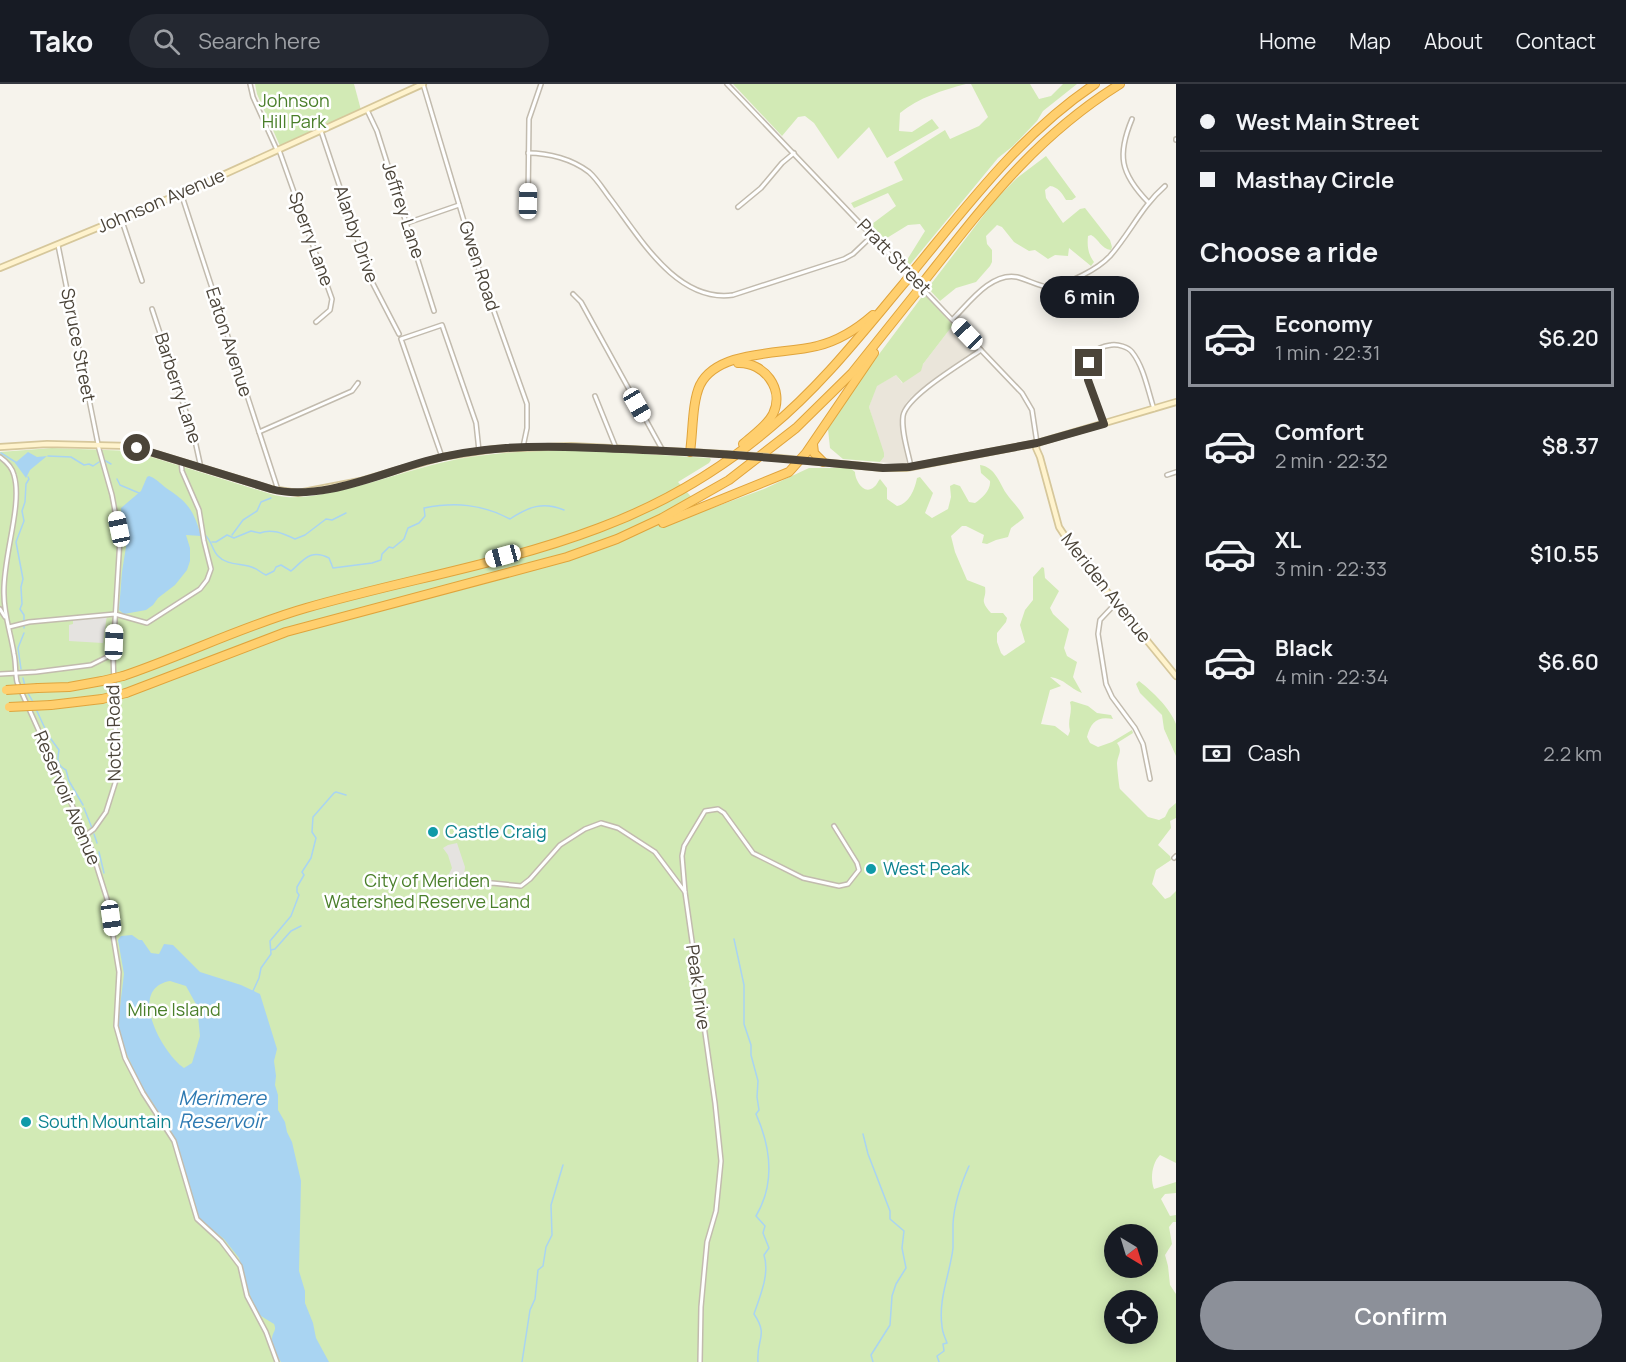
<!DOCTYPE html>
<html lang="en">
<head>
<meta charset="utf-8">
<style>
  body { margin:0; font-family:Manrope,sans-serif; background:#242831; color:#f1f3f6; height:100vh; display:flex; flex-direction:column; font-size:22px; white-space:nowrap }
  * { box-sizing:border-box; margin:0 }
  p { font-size:20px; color:#9ea1a6 }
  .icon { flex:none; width:33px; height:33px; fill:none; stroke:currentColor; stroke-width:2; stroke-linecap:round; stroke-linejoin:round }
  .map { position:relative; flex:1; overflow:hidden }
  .sheet { display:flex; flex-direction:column; background:#171b24; width:450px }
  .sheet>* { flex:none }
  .hud { display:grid; align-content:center; height:132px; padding:0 24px; background:#171b24 }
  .needle { width:39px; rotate:142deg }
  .fabs { position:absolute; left:1104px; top:1140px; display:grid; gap:12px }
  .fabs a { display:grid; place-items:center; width:54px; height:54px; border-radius:50%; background:#171b24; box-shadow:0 3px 15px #0003; font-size:30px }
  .end { position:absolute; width:27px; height:27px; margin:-14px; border:8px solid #4b4439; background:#fff; box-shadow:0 0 0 3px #fff }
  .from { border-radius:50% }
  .bubble { position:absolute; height:42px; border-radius:21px; background:#171b24; box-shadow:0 3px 15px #0003; font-size:20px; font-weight:600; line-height:42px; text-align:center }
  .car { position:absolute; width:18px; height:36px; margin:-18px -9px; border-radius:8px; box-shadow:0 0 4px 2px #0007; background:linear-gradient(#fff 24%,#345 0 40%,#fff 0 76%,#345 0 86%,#fff 0) }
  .hud b { display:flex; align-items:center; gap:21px; height:57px; font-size:22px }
  .hud b+b { border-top:2px solid #363941 }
  .hud i { width:15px; height:15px; background:#f1f3f6 }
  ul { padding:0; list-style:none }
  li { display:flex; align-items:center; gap:18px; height:99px; margin:0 12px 9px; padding:0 12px; border:3px solid transparent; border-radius:0px }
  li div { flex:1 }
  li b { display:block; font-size:22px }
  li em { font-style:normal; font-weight:600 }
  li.selected { border-color:#8c9099 }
  li>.icon { width:54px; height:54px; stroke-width:1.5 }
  h2 { padding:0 24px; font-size:27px; line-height:72px }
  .pay { display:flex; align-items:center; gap:15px; height:66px; padding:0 24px; font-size:22px }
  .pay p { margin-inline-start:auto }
  .cta { display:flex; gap:12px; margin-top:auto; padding:12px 24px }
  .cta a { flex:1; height:69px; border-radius:36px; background:#8c9099; color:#fff; font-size:24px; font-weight:600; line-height:69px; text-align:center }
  header { display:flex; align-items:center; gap:36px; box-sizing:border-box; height:84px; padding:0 30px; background:#171b24; border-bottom:2px solid #363941 }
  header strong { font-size:28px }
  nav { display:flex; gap:33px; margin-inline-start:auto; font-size:21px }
  .search { width:420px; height:54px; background:#242831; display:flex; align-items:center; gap:15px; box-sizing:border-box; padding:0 21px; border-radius:33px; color:#9ea1a6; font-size:22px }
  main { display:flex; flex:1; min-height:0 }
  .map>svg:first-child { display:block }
</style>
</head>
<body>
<header>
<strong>Tako</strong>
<div class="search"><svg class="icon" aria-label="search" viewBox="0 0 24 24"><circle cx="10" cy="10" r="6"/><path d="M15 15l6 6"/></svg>Search here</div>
<nav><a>Home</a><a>Map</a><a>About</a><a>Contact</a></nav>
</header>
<main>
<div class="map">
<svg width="1176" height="1278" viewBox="0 0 1176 1278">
  <rect width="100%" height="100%" fill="#f6f3ec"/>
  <path fill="#eae5da" d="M953 241 977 266 912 312 906 319 901 331 907 381 880 378 884 373 869 323 876 302 896 291 902 299 923 280Z"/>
  <g fill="#d2eab5" fill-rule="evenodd">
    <path d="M255 0H354L361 26 280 62 257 10Z"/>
    <path d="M733 0H966C943 6 918 14 900 29L899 47 912 48 932 35 939 44 887 74 869 43 838 75 814 39 805 32 798 33 782 52Z"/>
    <path d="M971 0H1030L1039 15 1051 12 1063 0H1077L1043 27 1037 37 1013 62 998 74 908 183 907 176 925 147 920 140 908 141 882 157 868 143 896 122 888 109 854 124 851 119 903 96 894 78 945 46 950 55 979 42 988 33Z"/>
    <path d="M1046 72 1076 113 1072 116H1066C1062 109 1058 103 1050 102L1045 106 1046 114 1063 139 1080 125 1085 124 1110 156 1112 163 1111 166C1101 165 1099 155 1091 151L1088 152C1087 162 1088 170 1094 178L1091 182 1069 164 1068 172 1055 171 1048 175 1035 166 1029 167 1014 158 1002 143 997 141 986 152 987 160 992 166V178L990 182 976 198 956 204 940 217 928 204 996 115 1017 94Z"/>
    <path d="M924 210 953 241 923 280 921 287 903 299 896 291 877 302 869 323 884 369V373L880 378 843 375 830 364 828 345 865 289Z"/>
    <path d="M52 364 132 367 274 411C295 416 313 412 333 408 382 398 428 378 478 372 555 361 632 370 710 374L711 376 709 379 678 398 704 427 764 405 809 384H850L855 388C855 396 864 412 874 403 877 401 878 397 880 395L887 404V415L897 422C909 420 915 405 917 394L920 393 933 409 925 429 932 434 948 425 951 413 950 402 954 400 960 402 969 418 975 419C982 414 991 406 990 397L981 389 980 381C995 383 999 398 1006 409 1012 418 1020 424 1024 434L1011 444 1008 453 996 456 987 460 982 459 984 451 966 442H962L951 452 955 468 967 496 985 503C987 517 978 514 991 529H1003L1007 534 1006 538 997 549V558L1001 569 1004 572 1006 571 1025 558 1020 541 1025 526 1033 516V493L1042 483 1044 484 1045 494 1059 507 1050 524 1053 530 1069 545 1064 564 1067 572 1077 578 1073 593 1082 609C1069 604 1065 595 1050 593L1061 602 1050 606 1041 640 1055 642 1068 652 1070 647C1067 635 1073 629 1070 618L1072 617 1088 622 1097 629 1111 631 1113 635C1097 632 1091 638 1087 653L1090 659 1098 663 1112 658 1132 646 1133 649 1117 659C1123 667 1118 670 1117 679 1117 682 1119 702 1120 705L1148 733 1159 736 1165 733 1169 725 1176 719V734L1170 737 1171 744 1158 761 1170 772 1171 776 1156 786 1152 800 1165 815 1170 813 1176 807V1079L1160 1071C1152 1079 1150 1095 1154 1105L1176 1098V1109L1165 1110 1161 1115 1170 1132 1176 1131V1138H1173L1169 1143 1172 1160 1165 1171 1168 1182 1170 1201 1176 1210V1278H0V368ZM1114 1150H1148V1184H1114ZM1114 1216H1148V1250H1114Z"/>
    <path d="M1139 597C1152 607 1170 624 1176 640V672L1164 645 1162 631 1140 609 1136 600Z"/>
  </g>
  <g fill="#e5e3e0">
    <path d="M107 531 103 559 69 557V541L73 540V534Z"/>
    <path d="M457 759 465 783 464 792 454 793 449 790 452 784 448 771 443 764 448 761Z"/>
  </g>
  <g fill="#a9d4f2" fill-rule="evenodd">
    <path d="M28 368 37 373 47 372 30 386 26 394 15 379Z"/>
    <path d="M149 392C158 395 162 402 169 406 189 419 194 428 201 452L186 451 190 464V477L187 486 175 501 158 514 153 521 146 526 124 530 119 526 122 488 126 463V449L122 441 121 424 141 407 147 393Z"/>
    <path d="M132 851 139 856H142L151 869 159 870 164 860 173 861 200 888 241 901 260 910 277 965 274 977 276 992 275 1001 278 1011V1026L285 1038 287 1048 292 1058 301 1097 299 1187 305 1207V1219L313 1239 316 1254 329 1278H281C277 1272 271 1262 272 1254 273 1247 277 1247 274 1240L261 1232 253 1221 239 1174 224 1155 198 1134 175 1054 140 999 123 962 118 939 124 890 118 856 121 852ZM170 897 186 902 197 922 200 952 192 979 184 984C163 970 126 905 170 897Z"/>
  </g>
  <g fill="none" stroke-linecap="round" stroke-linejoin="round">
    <g stroke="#a9d4f2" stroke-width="1.5">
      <path d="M1 369 17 379"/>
      <path d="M48 372 71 373 84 381 89 380 93 382 99 378"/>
      <path d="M104 376 111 380"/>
      <path d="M117 395 120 401 139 409"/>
      <path d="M205 451C212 457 212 466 218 472 227 482 243 479 254 484 259 486 261 489 266 491L274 487 276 483 281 481 291 487C303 477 310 464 329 474L333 484 372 479 381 476 382 470 389 463 393 464 404 455 408 444 419 439 425 432 424 424C455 418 482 420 510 435 528 423 543 417 564 426"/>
      <path d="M232 451 243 436 257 427 261 418 271 414"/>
      <path d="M212 458H216L227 451 234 454 251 447 260 449C272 444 284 450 295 455L305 451 326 435 332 436 346 429"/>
      <path d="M24 544V531L20 525 22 520 21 503 23 495 16 458 24 437 22 427 25 418 26 400 29 395 28 393"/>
      <path d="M21 585 18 564 24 549"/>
      <path d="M23 594 25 602"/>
      <path d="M28 609 33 618"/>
      <path d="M36 625 48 651 59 666C57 676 57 681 66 686L69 697 83 721"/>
      <path d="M84 724 92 744"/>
      <path d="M94 750 97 759"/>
      <path d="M99 768 104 789"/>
      <path d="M734 855 744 901V940L751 961V971L758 997 757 1013 759 1026 756 1030C771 1064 775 1100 756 1132L765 1142 763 1149 769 1164 764 1171C770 1190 760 1212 754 1230 769 1252 756 1255 758 1278"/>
      <path d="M271 866 275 865 291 847 301 842"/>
      <path d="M253 907 259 894 261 884 271 870 270 857 291 832 299 811 297 808V803L304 791 302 788 311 774 316 754 312 748 313 733 334 709 336 708 346 711"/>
      <path d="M863 1050 868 1070 890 1127V1135L904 1147 902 1164 906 1184 896 1200 892 1212 890 1241 871 1271 873 1278"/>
      <path d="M522 1278 530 1226 535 1215 538 1186 543 1182 546 1163 552 1151 551 1121 563 1081"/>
      <path d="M939 1278 937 1272 944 1267 943 1260 947 1259C945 1253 942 1248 942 1242 938 1215 950 1190 953 1164 953 1156 953 1148 953 1140 954 1121 961 1100 969 1082"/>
    </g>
    <g stroke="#c2bbae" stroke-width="6">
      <g id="street">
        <path d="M250 0 253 13 277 66"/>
        <path d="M423 0 475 174 527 320V344L523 363"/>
        <path d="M727 0 1022 309 1032 326 1037 359"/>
        <path d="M367 26 377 47 434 227"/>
        <path d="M1132 35C1117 71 1120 89 1148 118"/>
        <path d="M321 47 371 196 399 250"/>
        <path d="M1176 55V56"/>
        <path d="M279 66 332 215 330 226 316 238"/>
        <path d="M528 69C549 69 572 75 589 88 597 95 603 105 609 113 639 152 676 219 733 211L844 175 853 170 873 151"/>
        <path d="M181 109 278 406"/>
        <path d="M528 117 529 35 541 0"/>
        <path d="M738 123 761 104 782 79 794 69"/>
        <path d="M121 134 142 197"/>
        <path d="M407 139 459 121"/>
        <path d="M58 161 99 365 112 411 120 454 113 570 117 693 106 728 94 745 86 751"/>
        <path d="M573 210 581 218 663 367"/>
        <path d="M152 225 194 352 201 384"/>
        <path d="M953 235C969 219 991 188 1017 193 1029 196 1039 203 1053 204 1071 197 1096 187 1110 172 1130 149 1142 122 1165 102"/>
        <path d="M595 312 616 364"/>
        <path d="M1104 339C1095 316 1069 266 1111 261 1118 260 1128 263 1132 268 1144 283 1148 307 1154 325"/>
        <path d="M259 348 352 307 358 299"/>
        <path d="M0 373C7 378 12 383 14 391 23 421 2 475 4 511 4 531 11 550 14 570 16 579 15 588 17 598L90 761 107 815 119 888 116 942 125 974 143 1009 174 1057 197 1135 221 1157 240 1182 247 1212 266 1248 277 1278"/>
        <path d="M442 373 401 255 442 241 476 339 479 367"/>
        <path d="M911 383C908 367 901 348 903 332 906 312 964 278 981 266"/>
        <path d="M1167 391 1176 388"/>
        <path d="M1116 519 1100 536 1098 550 1106 600 1112 613 1135 644 1143 660 1150 695"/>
        <path d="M0 525 5 533"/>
        <path d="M9 543 29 538 115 530 147 539 200 505 207 496 211 485 204 457 199 426 182 387 181 377"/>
        <path d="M0 590 36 588 91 581 113 570"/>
        <path d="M1174 774 1176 772"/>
        <path d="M455 802 463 803 492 799 521 802 530 795 560 761 585 745 601 739 618 744 655 768 685 808 715 1019 721 1077 716 1127 707 1158 704 1190 701 1223 700 1278"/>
        <path d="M685 808 682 772 684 762 705 727 718 725 724 729 753 769 803 794 839 802 848 800 859 786 857 779 834 742"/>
      </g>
    </g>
    <g stroke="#d6c79b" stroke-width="8">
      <g id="secondary">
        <path d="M0 184 192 105 423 0"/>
        <path d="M1037 359 1036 364 1040 373 1059 443 1078 472 1176 592"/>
        <path d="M0 363 47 360 130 362 271 405 298 409 360 397 442 373 494 365 571 362 725 370"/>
        <path d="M769 373 883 384H906L1037 359 1176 318"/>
      </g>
    </g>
    <g stroke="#e0a43c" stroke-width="10">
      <g id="highway">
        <path d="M915 185C970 118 1022 49 1095 0"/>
        <path d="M925 196C986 119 1035 53 1120 0"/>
        <path d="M738 279C764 278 785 305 773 330 767 342 753 351 743 360"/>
        <path d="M813 360 814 369 823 378"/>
        <path d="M690 368C693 348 692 318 700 301 718 265 783 271 817 262 838 257 857 245 873 231"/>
        <path d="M663 439 789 388 806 369 874 269"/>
        <path d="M123 592C185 571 243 542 306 524 403 496 504 480 599 444 661 421 719 387 770 344 822 301 862 249 905 198"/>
        <path d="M38 604 69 603 102 597"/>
        <path d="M126 609 286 548 567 473 617 455 662 434 729 396 796 344 852 289 916 209"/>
        <path d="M51 621 102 615"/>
      </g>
    </g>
    <use href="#street" stroke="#fff" stroke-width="3"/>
    <use href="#secondary" stroke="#fff3cd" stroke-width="4.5"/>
    <use href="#highway" stroke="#ffcf6e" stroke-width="8"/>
    <g stroke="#d6c79b" stroke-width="8" stroke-linecap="butt">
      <path id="secondary-bridge" d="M725 370 769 373"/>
    </g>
    <g stroke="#e0a43c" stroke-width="10" stroke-linecap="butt">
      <g id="highway-bridge">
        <path d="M905 198 915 185"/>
        <path d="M916 209 925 196"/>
        <path d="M102 597 123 592"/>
        <path d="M6 606 38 604"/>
        <path d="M102 615 126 609"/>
        <path d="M9 623 51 621"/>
      </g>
    </g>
    <use href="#secondary-bridge" stroke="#fff3cd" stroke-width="4.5"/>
    <use href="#highway-bridge" stroke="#ffcf6e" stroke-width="8"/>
  </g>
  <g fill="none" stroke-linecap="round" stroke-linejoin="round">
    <path stroke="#4b4439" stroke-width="8" d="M137 364 271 405C319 418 379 390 426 377 452 370 479 366 506 364 552 361 597 364 643 366 723 369 803 376 883 384L909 383 1037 359 1104 340 1088 296 1089 279"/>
  </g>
  <g fill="#0f9aa8" stroke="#fff" stroke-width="2">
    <circle cx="433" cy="748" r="6"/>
    <circle cx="871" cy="785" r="6"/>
    <circle cx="26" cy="1038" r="6"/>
  </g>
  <g text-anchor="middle" stroke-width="5" stroke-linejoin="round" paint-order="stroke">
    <g font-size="18" fill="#4a7f2a" stroke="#fff">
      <text x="294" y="23">Johnson<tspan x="294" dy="21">Hill Park</tspan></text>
      <text x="427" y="803">City of Meriden<tspan x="427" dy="21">Watershed Reserve Land</tspan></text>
      <text x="174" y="932">Mine Island</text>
    </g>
    <g font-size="18" fill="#4b4439" stroke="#fff">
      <text transform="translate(161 117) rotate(-23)" y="6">Johnson Avenue</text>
      <text transform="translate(403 126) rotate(72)" y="6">Jeffrey Lane</text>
      <text transform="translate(356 150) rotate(71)" y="6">Alanby Drive</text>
      <text transform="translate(311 155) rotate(70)" y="6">Sperry Lane</text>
      <text transform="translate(894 173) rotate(46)" y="6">Pratt Street</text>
      <text transform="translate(479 182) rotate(72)" y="6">Gwen Road</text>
      <text transform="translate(229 258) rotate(72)" y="6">Eaton Avenue</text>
      <text transform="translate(78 261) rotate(79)" y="6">Spruce Street</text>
      <text transform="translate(178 304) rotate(72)" y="6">Barberry Lane</text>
      <text transform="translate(1106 504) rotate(52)" y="6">Meriden Avenue</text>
      <text transform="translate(114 649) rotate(-91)" y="6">Notch Road</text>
      <text transform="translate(67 714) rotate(67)" y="6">Reservoir Avenue</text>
      <text transform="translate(698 903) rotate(82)" y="6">Peak Drive</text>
    </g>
    <g font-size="18" fill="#0d838f" stroke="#fff" text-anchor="start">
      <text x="445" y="754">Castle Craig</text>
      <text x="883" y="791">West Peak</text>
      <text x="38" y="1044">South Mountain</text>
    </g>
    <g font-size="20" font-style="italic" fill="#2e7ab2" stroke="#fff">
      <text x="222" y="1021">Merimere<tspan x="222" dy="23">Reservoir</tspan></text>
    </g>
  </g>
</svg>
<div class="fabs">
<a><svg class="needle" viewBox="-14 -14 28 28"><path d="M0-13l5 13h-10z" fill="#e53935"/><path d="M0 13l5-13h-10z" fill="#9ea1a6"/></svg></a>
<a><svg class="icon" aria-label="locate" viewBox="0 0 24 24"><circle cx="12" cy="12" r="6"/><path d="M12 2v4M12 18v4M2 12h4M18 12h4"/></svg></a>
</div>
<i class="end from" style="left:137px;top:364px"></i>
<i class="end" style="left:1089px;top:279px"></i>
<div class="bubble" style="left:1040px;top:192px;width:99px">6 min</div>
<i class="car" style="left:528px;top:117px;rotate:1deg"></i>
<i class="car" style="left:967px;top:250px;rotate:316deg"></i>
<i class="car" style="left:637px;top:321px;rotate:150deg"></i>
<i class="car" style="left:119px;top:445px;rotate:348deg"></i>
<i class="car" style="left:503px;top:472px;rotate:255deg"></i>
<i class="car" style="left:114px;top:558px;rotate:2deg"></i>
<i class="car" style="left:111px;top:834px;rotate:172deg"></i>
</div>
<section class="sheet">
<div class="hud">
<b><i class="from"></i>West Main Street</b>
<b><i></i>Masthay Circle</b>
</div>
<h2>Choose a ride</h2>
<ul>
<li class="selected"><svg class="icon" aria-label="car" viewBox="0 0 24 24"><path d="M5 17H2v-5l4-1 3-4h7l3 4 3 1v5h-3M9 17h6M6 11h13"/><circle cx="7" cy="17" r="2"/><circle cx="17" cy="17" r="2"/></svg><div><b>Economy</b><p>1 min · 22:31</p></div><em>$6.20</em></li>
<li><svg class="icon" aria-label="car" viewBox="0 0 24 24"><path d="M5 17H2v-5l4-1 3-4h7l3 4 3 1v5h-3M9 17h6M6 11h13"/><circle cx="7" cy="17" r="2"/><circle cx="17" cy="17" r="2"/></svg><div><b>Comfort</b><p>2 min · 22:32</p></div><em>$8.37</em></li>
<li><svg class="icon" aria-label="car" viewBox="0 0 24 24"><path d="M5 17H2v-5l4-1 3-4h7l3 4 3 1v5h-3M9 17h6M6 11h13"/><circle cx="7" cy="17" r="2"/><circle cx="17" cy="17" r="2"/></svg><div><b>XL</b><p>3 min · 22:33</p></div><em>$10.55</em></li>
<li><svg class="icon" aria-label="car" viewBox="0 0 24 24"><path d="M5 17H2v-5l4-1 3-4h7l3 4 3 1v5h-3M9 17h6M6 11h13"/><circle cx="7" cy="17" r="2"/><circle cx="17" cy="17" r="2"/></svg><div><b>Black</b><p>4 min · 22:34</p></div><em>$6.60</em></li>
</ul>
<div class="pay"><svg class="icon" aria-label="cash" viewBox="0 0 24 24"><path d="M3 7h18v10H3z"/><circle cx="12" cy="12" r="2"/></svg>Cash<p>2.2 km</p></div>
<div class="cta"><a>Confirm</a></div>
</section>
</main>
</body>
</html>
